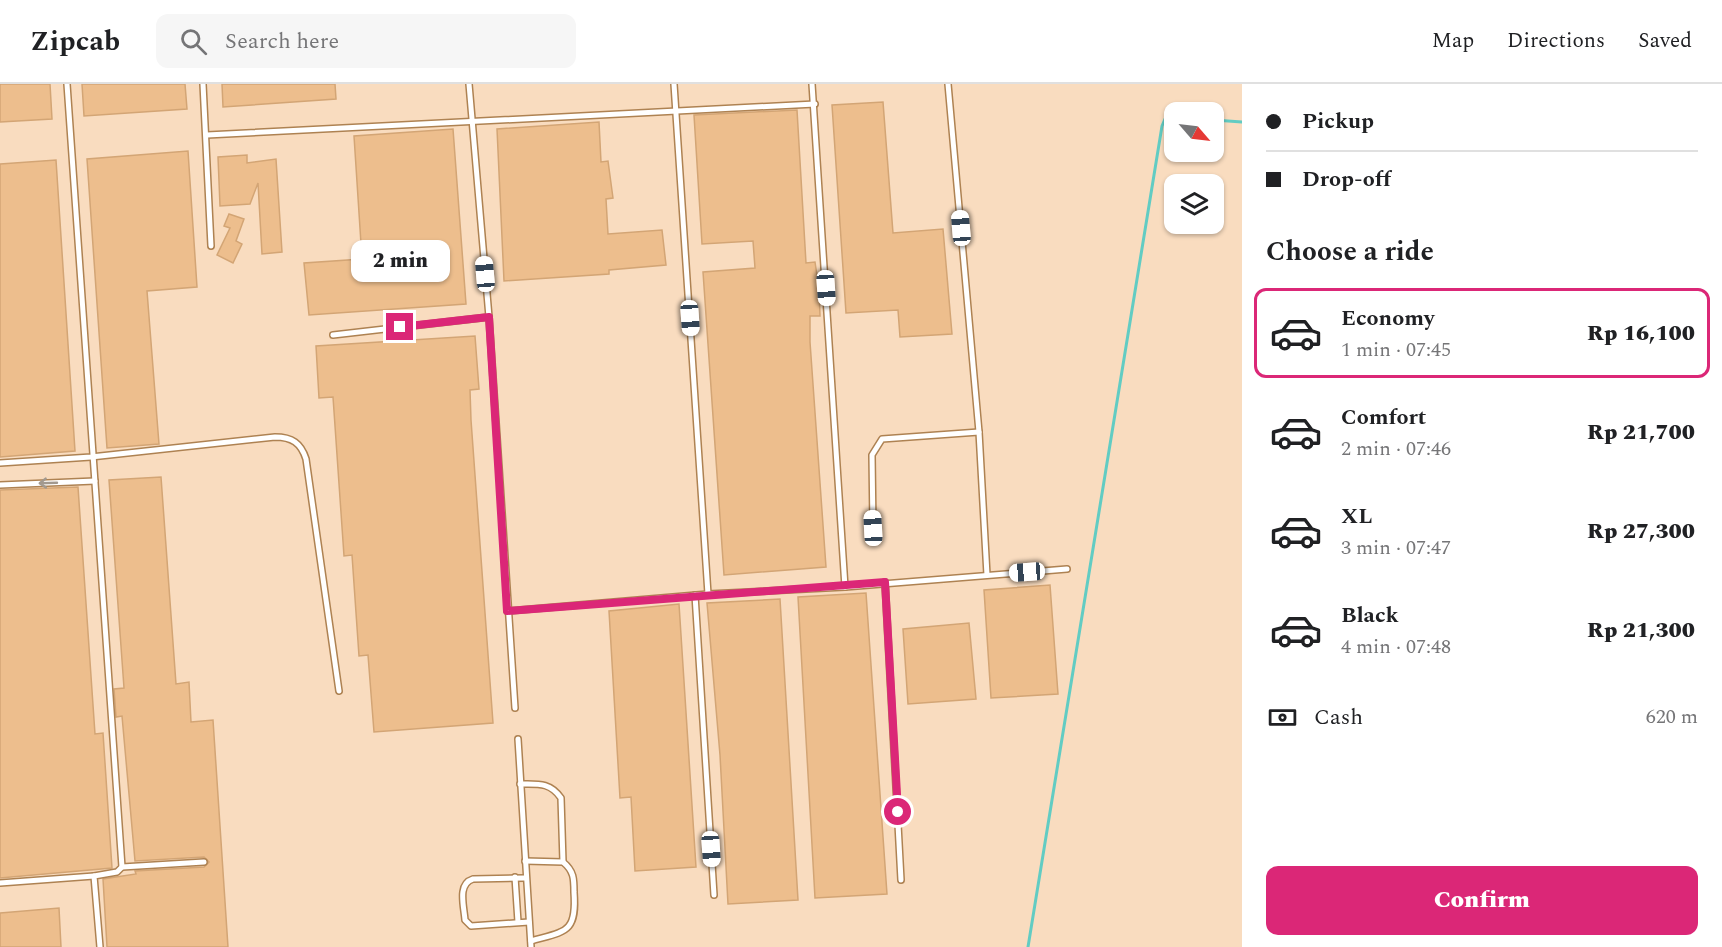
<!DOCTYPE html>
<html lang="en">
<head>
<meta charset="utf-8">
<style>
  body { margin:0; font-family:Spectral,serif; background:#f6f6f6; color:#202124; height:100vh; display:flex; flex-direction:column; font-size:22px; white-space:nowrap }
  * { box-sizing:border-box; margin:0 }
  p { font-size:20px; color:#757577 }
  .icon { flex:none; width:33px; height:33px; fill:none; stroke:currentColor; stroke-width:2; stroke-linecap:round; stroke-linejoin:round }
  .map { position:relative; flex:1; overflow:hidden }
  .details { display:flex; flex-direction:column; background:#fff; width:480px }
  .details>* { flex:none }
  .banner { display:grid; align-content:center; height:132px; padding:0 24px; background:#fff }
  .needle { width:39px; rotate:118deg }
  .controls { position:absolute; left:1164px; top:18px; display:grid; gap:12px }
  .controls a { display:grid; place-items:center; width:60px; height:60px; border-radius:12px; background:#fff; box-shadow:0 2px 4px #0004; font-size:30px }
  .end { position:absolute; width:27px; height:27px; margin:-14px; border:8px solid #db2777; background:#fff; box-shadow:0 0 0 3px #fff }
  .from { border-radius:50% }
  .bubble { position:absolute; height:42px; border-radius:12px; background:#fff; box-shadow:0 2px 4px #0004; font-size:20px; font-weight:800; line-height:42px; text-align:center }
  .car { position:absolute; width:18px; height:36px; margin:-18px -9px; border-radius:8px; box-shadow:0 0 4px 2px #0007; background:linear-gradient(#fff 24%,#345 0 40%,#fff 0 76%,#345 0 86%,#fff 0) }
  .banner b { display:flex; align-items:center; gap:21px; height:57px; font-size:22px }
  .banner b+b { border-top:2px solid #e0e0e0 }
  .banner i { width:15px; height:15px; background:#202124 }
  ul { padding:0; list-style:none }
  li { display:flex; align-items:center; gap:18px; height:90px; margin:0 12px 9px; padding:0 12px; border:3px solid transparent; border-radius:12px }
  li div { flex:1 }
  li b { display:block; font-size:22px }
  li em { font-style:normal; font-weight:800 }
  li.active { border-color:#db2777 }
  li>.icon { width:54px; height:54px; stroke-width:1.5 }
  h2 { padding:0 24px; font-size:27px; line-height:72px }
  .pay { display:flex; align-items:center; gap:15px; height:66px; padding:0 24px; font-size:22px }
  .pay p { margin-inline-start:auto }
  .cta { display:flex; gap:12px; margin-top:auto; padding:12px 24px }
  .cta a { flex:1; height:69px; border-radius:12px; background:#db2777; color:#fff; font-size:24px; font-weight:800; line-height:69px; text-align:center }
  header { display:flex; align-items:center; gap:36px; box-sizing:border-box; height:84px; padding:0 30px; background:#fff; border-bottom:2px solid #e0e0e0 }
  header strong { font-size:28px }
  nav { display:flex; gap:33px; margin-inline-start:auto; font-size:21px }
  .search { width:420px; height:54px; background:#f6f6f6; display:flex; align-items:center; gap:15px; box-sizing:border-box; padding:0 21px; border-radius:12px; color:#757577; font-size:22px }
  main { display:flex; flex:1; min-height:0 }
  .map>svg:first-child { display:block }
</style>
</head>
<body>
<header>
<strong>Zipcab</strong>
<div class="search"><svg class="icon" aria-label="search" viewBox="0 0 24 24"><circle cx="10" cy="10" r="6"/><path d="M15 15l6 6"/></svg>Search here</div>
<nav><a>Map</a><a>Directions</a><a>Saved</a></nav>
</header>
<main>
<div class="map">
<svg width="1242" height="863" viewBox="0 0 1242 863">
  <rect width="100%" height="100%" fill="#f9dcbf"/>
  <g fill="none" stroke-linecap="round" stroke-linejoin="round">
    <g stroke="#62ccc3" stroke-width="3">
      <path d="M1214 36 1242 38"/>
      <path d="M1028 863 1162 42 1165 35 1174 34"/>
    </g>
  </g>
  <g fill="#edbe8d" stroke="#d3a575" stroke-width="1.5">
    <path d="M0 0H50L52 35 0 38Z"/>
    <path d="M82 0H185L187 25 84 32Z"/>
    <path d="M222 0H335L336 15 223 23Z"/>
    <path d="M883 18 893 149 943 145 952 250 900 253 898 226 846 229 832 21Z"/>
    <path d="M797 26 806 179 815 178 819 205 820 232H810V258L826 483 724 491 703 188 755 184 753 157 702 160 694 31Z"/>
    <path d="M599 38 601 78 608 77 613 114 606 115 608 150 662 146 666 181 609 186V190L504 197 497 45Z"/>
    <path d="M453 45 466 220 309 231 304 179 362 175 354 52Z"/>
    <path d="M188 67 197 203 147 207 159 360 107 364 87 75Z"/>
    <path d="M247 71V79L276 75 282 168 262 170 258 99 250 120 220 122 218 73Z"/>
    <path d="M56 76 75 367 0 373V80Z"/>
    <path d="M229 130 244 135 236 157 242 160 233 179 217 171 230 144 224 142Z"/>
    <path d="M475 252 479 305 470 306 471 336 493 639 374 648 368 571 359 572 352 471 344 472 333 313 319 314 316 262Z"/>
    <path d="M161 393 176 600 189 598 191 638 213 636 228 863H107L103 795 136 790 135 787 204 783 209 778 204 773 135 777 122 632 116 633 114 605 124 604 109 396Z"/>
    <path d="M78 403 95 650 103 649 112 784 0 794V406Z"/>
    <path d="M1050 501 1058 610 991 614 984 506Z"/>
    <path d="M866 509 887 810 815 814 798 513Z"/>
    <path d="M780 515 798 816 728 820 720 671 707 519Z"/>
    <path d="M679 520 696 783 635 787 631 713 620 714 609 527Z"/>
    <path d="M969 539 976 615 908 620 903 545Z"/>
    <path d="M59 824 61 863H0V829Z"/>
  </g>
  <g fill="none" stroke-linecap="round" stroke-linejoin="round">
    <g stroke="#ae8252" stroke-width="8">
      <g id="lane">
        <path d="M67 0 122 783 117 788 94 792 100 863"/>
        <path d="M203 0 211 162"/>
        <path d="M469 0 489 233 515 624"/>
        <path d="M674 0 708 510"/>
        <path d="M812 0 845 503"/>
        <path d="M948 0 979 348 987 491"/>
        <path d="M207 51 815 20"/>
        <path d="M333 251 489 233"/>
        <path d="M0 379 91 373 275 353C292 353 301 359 306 375L339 607"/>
        <path d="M0 401 95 397"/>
        <path d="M873 444 872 371 882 355 979 348"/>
        <path d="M885 498 901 796"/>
        <path d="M695 511 714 811"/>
        <path d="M507 527 708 510 845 503 1067 485"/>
        <path d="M518 655 531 863"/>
        <path d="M520 700C538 700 550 698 561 714L563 778"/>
        <path d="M525 777 563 778C574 787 574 795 574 808 577 849 566 847 531 857"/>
        <path d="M122 783 204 778"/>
        <path d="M515 793 518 838"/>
        <path d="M525 794 473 795C457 800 464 822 465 836L471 842 529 838"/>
        <path d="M0 799 94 792"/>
      </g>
    </g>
    <use href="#lane" stroke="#fff" stroke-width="5"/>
  </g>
  <defs><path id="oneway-shaft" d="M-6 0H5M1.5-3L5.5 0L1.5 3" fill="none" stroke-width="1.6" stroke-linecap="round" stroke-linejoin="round" transform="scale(1.5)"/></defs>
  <use stroke="#a2998f" href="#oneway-shaft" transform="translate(48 399) rotate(178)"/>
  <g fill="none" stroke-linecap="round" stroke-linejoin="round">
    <path stroke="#db2777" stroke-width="8" d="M400 243 489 233 507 527 885 498 898 728"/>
  </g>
</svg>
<div class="controls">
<a><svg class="needle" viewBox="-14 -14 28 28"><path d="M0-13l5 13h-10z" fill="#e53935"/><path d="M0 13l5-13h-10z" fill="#757577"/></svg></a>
<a><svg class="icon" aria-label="layers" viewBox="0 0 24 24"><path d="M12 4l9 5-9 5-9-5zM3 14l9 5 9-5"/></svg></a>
</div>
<i class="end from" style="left:898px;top:728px"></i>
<i class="end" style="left:400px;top:243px"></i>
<div class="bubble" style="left:351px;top:156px;width:99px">2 min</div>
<i class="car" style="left:961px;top:144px;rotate:355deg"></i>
<i class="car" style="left:485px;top:190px;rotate:355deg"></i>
<i class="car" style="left:826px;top:204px;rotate:176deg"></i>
<i class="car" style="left:690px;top:234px;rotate:176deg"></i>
<i class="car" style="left:873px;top:444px;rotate:357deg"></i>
<i class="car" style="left:1027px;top:488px;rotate:266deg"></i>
<i class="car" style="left:711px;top:765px;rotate:176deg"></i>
</div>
<section class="details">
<div class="banner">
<b><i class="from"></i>Pickup</b>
<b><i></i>Drop-off</b>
</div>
<h2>Choose a ride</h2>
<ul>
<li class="active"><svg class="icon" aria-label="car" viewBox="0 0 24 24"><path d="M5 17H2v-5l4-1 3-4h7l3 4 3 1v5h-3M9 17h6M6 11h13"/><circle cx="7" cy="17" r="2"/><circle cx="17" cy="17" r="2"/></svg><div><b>Economy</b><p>1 min · 07:45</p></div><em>Rp 16,100</em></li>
<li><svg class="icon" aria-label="car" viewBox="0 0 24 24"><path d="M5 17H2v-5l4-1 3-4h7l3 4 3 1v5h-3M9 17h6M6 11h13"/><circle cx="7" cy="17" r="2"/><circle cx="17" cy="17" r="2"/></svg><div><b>Comfort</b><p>2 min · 07:46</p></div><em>Rp 21,700</em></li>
<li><svg class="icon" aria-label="car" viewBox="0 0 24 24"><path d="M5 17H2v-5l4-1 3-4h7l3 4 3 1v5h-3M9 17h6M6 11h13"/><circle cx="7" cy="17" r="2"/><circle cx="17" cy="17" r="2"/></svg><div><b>XL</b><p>3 min · 07:47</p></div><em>Rp 27,300</em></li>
<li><svg class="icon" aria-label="car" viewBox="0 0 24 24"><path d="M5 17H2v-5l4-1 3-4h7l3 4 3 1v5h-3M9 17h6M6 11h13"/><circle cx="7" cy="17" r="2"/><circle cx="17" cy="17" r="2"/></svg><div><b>Black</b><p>4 min · 07:48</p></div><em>Rp 21,300</em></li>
</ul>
<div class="pay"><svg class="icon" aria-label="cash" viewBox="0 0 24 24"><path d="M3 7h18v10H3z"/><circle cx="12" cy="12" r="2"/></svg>Cash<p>620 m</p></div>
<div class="cta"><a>Confirm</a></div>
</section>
</main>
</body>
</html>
